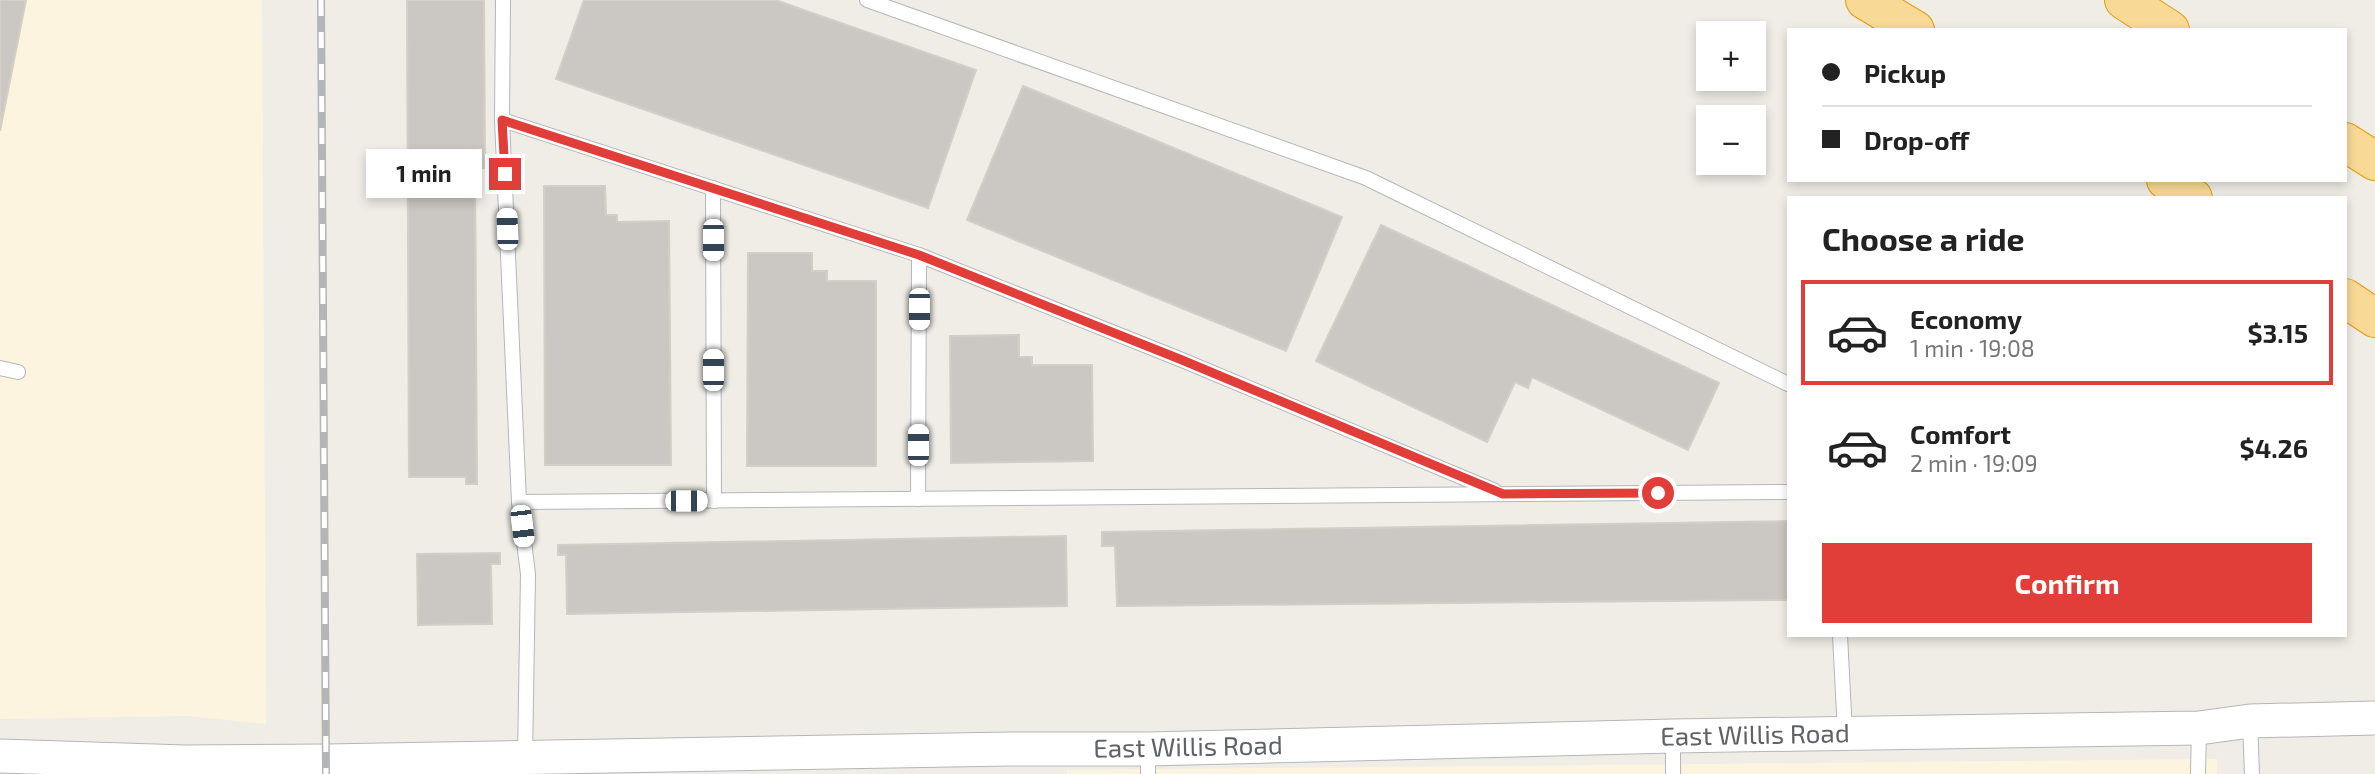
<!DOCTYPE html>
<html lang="en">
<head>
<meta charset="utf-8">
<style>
  body { margin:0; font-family:"Exo 2",sans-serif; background:#f2f2f2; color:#222; height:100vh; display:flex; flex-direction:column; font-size:26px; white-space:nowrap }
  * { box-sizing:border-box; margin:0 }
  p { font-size:23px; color:#767676 }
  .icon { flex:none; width:38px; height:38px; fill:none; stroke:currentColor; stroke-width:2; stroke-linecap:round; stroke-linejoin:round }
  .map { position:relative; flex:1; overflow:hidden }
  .drawer { position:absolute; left:1787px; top:196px; width:560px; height:441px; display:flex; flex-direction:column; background:#fff; border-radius:0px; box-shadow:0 4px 10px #0003 }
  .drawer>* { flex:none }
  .banner { position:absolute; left:1787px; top:28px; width:560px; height:154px; border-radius:0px; box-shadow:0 4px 10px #0003; display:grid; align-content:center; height:154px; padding:0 35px; background:#fff }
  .controls { position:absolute; left:1696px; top:21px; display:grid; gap:14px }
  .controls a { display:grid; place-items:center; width:70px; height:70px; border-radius:0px; background:#fff; box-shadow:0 4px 10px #0003; font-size:35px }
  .end { position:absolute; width:32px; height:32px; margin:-16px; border:9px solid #e13e3a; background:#fff; box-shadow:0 0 0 4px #fff }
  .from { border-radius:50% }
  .bubble { position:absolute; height:49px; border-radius:0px; background:#fff; box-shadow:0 4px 10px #0003; font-size:23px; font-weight:700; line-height:49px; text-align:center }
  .car { position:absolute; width:21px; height:42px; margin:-21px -10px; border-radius:9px; box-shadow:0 0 5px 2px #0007; background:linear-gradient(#fff 24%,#345 0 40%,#fff 0 76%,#345 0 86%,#fff 0) }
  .banner b { display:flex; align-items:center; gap:24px; height:66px; font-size:26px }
  .banner b+b { border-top:2px solid #e0e0e0 }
  .banner i { width:18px; height:18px; background:#222 }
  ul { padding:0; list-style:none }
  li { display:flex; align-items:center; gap:21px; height:105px; margin:0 14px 10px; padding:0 21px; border:4px solid transparent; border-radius:0px }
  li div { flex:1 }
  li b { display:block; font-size:26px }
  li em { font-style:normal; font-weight:700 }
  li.current { border-color:#e13e3a }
  li>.icon { width:63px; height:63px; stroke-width:1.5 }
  h2 { padding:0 35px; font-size:32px; line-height:84px }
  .primary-button { display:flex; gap:14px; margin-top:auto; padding:14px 35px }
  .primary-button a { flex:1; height:80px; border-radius:0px; background:#e13e3a; color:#fff; font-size:28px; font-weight:700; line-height:80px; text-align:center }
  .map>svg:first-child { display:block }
</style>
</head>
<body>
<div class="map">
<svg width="2375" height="774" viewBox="0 0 2375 774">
  <rect width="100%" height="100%" fill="#efede6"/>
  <g fill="#fcf4de">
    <path d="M0 0H262L266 724 188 716 0 719Z"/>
    <path d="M2217 759V774H1067V770Z"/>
  </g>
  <g fill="#cbc8c3" stroke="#d4cec5" stroke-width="2">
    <path d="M0 0H26L0 131Z"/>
    <path d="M407 0H484L485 168H475L477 484H466V477H409Z"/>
    <path d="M584 0H775L976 70 928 208 556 79Z"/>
    <path d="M1023 86 1342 217 1286 351 967 220Z"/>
    <path d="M544 186H605L606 215H617V222L669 221 671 465H545Z"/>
    <path d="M1381 225 1719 383 1688 450 1532 377 1528 388 1515 382 1487 442 1316 361Z"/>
    <path d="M748 253H812V271H827V281H876V466H747Z"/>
    <path d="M1019 335V357H1032V365H1092L1093 461 951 463 950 336Z"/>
    <path d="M1788 521V600L1117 606 1115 546H1102V532Z"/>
    <path d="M1066 536 1067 606 567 614 566 555H558V545Z"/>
    <path d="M500 553V564H491L492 624 418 625 417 554Z"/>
  </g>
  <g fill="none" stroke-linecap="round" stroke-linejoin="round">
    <g stroke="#b3b7ba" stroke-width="16">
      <g id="service">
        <path d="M503 0 502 120 519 502 1788 492"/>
        <path d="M867 0 1366 178 1788 384"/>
        <path d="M502 120 919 255 1182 360 1495 491"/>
        <path d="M713 188 714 501"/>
        <path d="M0 368 18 372"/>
        <path d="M918 499 919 255"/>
        <path d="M519 502 528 574 525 758"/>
        <path d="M1840 635 1845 733"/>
        <path d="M2250 721 2252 774"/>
        <path d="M1673 736V774"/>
        <path d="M1148 749V774"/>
        <path d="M2198 774 2199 728"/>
      </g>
    </g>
    <g stroke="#b3b7ba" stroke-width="35">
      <path id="tertiary" d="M0 756 185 762 326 761 1010 749H1148L1673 736 2199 728 2250 721 2375 718"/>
    </g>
    <g stroke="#ea990b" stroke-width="40">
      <g id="motorway">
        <path d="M1865 0 1915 30"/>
        <path d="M2124 0 2170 30"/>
        <path d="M2345 142 2375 161"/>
        <path d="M2166 180 2193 198"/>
        <path d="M2345 298 2375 318"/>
      </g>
    </g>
    <use href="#service" stroke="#fff" stroke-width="14"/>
    <use href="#tertiary" stroke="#fff" stroke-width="33"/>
    <use href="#motorway" stroke="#f8d995" stroke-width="38"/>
    <g stroke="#b4b5b6" stroke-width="8">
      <path id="rail" d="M321 0 326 774"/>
    </g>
    <use href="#rail" stroke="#fff" stroke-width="5" stroke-dasharray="16" stroke-linecap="butt"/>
  </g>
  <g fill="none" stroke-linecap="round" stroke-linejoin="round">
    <path stroke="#e13e3a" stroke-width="9" d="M505 174 502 120 919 255 1182 360 1503 494 1658 493"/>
  </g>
  <g text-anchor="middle" stroke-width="5" stroke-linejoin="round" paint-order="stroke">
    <g font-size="26" fill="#5e6266" stroke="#fff">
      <text transform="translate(1755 735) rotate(-1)" y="9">East Willis Road</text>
      <text transform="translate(1188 747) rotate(-1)" y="9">East Willis Road</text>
    </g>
  </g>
</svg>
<div class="controls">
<a>+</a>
<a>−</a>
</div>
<i class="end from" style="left:1658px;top:493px"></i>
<i class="end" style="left:505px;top:174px"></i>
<div class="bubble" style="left:366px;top:149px;width:116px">1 min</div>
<i class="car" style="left:507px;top:229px;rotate:358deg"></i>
<i class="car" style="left:713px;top:240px;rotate:180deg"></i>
<i class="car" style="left:919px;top:309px;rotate:180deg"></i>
<i class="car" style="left:713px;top:370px;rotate:0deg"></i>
<i class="car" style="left:918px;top:445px;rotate:0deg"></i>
<i class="car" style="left:686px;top:501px;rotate:90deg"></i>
<i class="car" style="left:522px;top:526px;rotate:173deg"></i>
<div class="banner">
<b><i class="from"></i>Pickup</b>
<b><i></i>Drop-off</b>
</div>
<section class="drawer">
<h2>Choose a ride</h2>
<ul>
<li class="current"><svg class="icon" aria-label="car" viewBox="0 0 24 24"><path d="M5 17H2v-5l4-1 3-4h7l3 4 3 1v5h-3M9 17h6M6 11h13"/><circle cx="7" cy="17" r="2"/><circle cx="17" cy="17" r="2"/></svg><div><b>Economy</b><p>1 min · 19:08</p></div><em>$3.15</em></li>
<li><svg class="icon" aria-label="car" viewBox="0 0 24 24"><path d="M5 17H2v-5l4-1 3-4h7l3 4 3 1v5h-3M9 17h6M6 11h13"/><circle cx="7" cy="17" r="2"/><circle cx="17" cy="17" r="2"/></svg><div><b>Comfort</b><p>2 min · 19:09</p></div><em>$4.26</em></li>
</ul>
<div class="primary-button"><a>Confirm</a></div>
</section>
</div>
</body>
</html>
